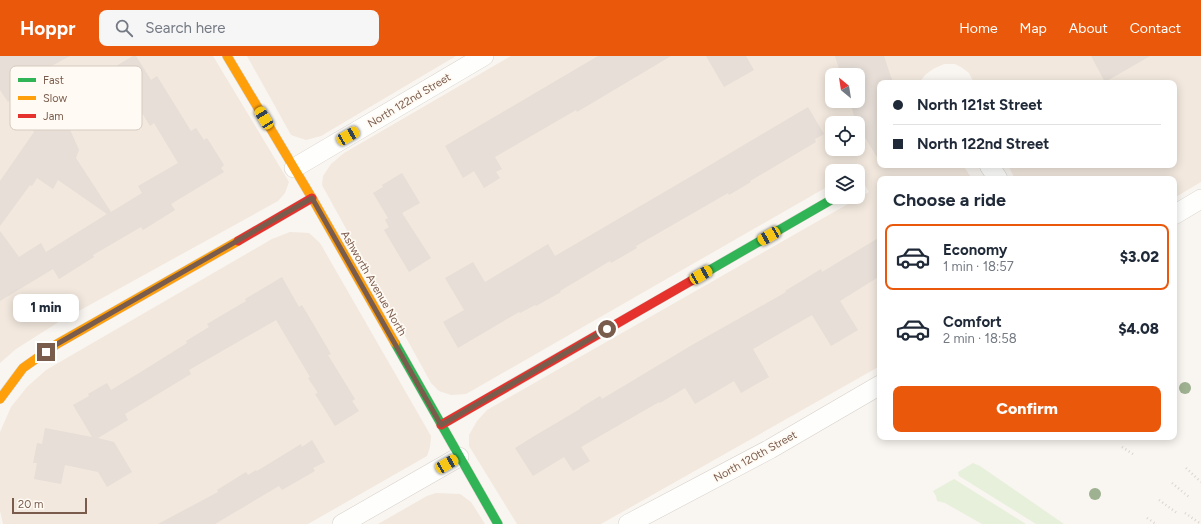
<!DOCTYPE html>
<html lang="en">
<head>
<meta charset="utf-8">
<style>
  body { margin:0; font-family:Figtree,sans-serif; background:#f6f6f7; color:#1f2937; height:100vh; display:flex; flex-direction:column; font-size:15px; white-space:nowrap }
  * { box-sizing:border-box; margin:0 }
  p { font-size:13px; color:#747a83 }
  .icon { flex:none; width:22px; height:22px; fill:none; stroke:currentColor; stroke-width:2; stroke-linecap:round; stroke-linejoin:round }
  .map { position:relative; flex:1; overflow:hidden }
  .panel { position:absolute; left:877px; top:120px; width:300px; height:264px; display:flex; flex-direction:column; background:#fff; border-radius:8px; box-shadow:0 2px 10px #0003 }
  .panel>* { flex:none }
  .banner { position:absolute; left:877px; top:24px; width:300px; height:88px; border-radius:8px; box-shadow:0 2px 10px #0003; display:grid; align-content:center; height:88px; padding:0 16px; background:#fff }
  .needle { width:26px; rotate:330deg }
  .fabs { position:absolute; left:825px; top:12px; display:grid; gap:8px }
  .fabs a { display:grid; place-items:center; width:40px; height:40px; border-radius:8px; background:#fff; box-shadow:0 2px 10px #0003; font-size:20px }
  .scale { position:absolute; left:12px; bottom:10px; width:75px; box-sizing:border-box; padding-left:4px; border:2px solid #7a5c4d; border-top:0; font-size:11px; line-height:14px; white-space:nowrap; color:#7a5c4d; -webkit-text-stroke:3px #fffaf3; paint-order:stroke }
  .end { position:absolute; width:18px; height:18px; margin:-9px; border:5px solid #7a5c4d; background:#fff; box-shadow:0 0 0 2px #fff }
  .from { border-radius:50% }
  .bubble { position:absolute; height:28px; border-radius:8px; background:#fff; box-shadow:0 2px 10px #0003; font-size:13px; font-weight:800; line-height:28px; text-align:center }
  .car { position:absolute; width:12px; height:24px; margin:-12px -6px; border-radius:5px; box-shadow:0 0 3px 1px #0007; background:linear-gradient(#f5c518 24%,#345 0 40%,#f5c518 0 76%,#345 0 86%,#f5c518 0) }
  .banner b { display:flex; align-items:center; gap:14px; height:38px; font-size:15px }
  .banner b+b { border-top:1px solid #e0e1e3 }
  .banner i { width:10px; height:10px; background:#1f2937 }
  ul { padding:0; list-style:none }
  li { display:flex; align-items:center; gap:12px; height:66px; margin:0 8px 6px; padding:0 8px; border:2px solid transparent; border-radius:8px }
  li div { flex:1 }
  li b { display:block; font-size:15px }
  li em { font-style:normal; font-weight:800 }
  li.active { border-color:#ea580c }
  li>.icon { width:36px; height:36px; stroke-width:1.5 }
  h2 { padding:0 16px; font-size:18px; line-height:48px }
  .primary-button { display:flex; gap:8px; margin-top:auto; padding:8px 16px }
  .primary-button a { flex:1; height:46px; border-radius:8px; background:#ea580c; color:#fff; font-size:16px; font-weight:800; line-height:46px; text-align:center }
  header { display:flex; align-items:center; gap:24px; box-sizing:border-box; height:56px; padding:0 20px; background:#ea580c; color:#fff }
  header strong { font-size:19px }
  nav { display:flex; gap:22px; margin-inline-start:auto; font-size:14px }
  .search { width:280px; height:36px; background:#f6f6f7; display:flex; align-items:center; gap:10px; box-sizing:border-box; padding:0 14px; border-radius:8px; color:#747a83; font-size:15px }
  .map>svg:first-child { display:block }
</style>
</head>
<body>
<header>
<strong>Hoppr</strong>
<div class="search"><svg class="icon" aria-label="search" viewBox="0 0 24 24"><circle cx="10" cy="10" r="6"/><path d="M15 15l6 6"/></svg>Search here</div>
<nav><a>Home</a><a>Map</a><a>About</a><a>Contact</a></nav>
</header>
<div class="map">
<svg width="1201" height="468" viewBox="0 0 1201 468">
  <rect width="100%" height="100%" fill="#f9f5f0"/>
  <g fill="#f2e8de" fill-rule="evenodd">
    <path d="M0 0H213L289 126 285 137 278 145 57 267 16 293 0 307Z"/>
    <path d="M247 0H456L321 80 306 84 291 79Z"/>
    <path d="M511 0H1201V126L1174 142V123H1015L1008 109H1174V27H974L969 17 961 11 955 8H944L933 13 925 19 919 27H880V109H963L972 123H880V310L601 468H517L469 390V379L477 365 487 354 869 136 856 114 854 115H832V128L466 338 451 339 439 335 431 327 322 129 323 120 331 108 344 97ZM832 19H858V45H832ZM832 67H858V93H832Z"/>
    <path d="M290 176 309 177 320 187 431 380 430 391 427 400 308 468H3L0 455V376L11 351 27 331 46 314 272 183Z"/>
    <path d="M436 437 460 438 471 446 485 468H378L427 440Z"/>
  </g>
  <g fill="#e7f0db">
    <path d="M973 407 980 410 1064 468H1036L959 420 958 416Z"/>
    <path d="M954 423 1026 468H982L945 447 937 445 936 440 933 435Z"/>
  </g>
  <g fill="#e6ded7">
    <path d="M0 0H70L44 14 48 23 46 25 56 42 79 94 76 102 111 156 142 137 138 130 178 107 154 67 150 70 138 50 135 52 111 13 133 0H136L151 24 157 20 191 75 196 72 204 84 207 82 224 109 221 112 224 116 171 148 175 154 143 174 141 171 93 199 94 201 59 223 53 213 0 245V175L19 201 41 187 46 196 107 158 58 124 53 133 37 122 32 130 30 129 0 170V125L34 76 12 43 8 46 0 34Z"/>
    <path d="M598 0H671L577 56 576 54 495 101 502 113 496 116 500 122 484 132 474 115 463 122 445 90Z"/>
    <path d="M706 0H746L754 14 724 31Z"/>
    <path d="M835 0H884L893 27H880V106L861 75 856 60H854L850 45H858V19H841Z"/>
    <path d="M1091 0H1150L1105 26Z"/>
    <path d="M808 51 824 78 815 83 816 86 750 125 751 126 729 139 728 137 636 190 637 192 611 207 610 205 560 235 561 236 536 250 535 249 520 257 519 256 458 292 443 266 464 254 445 222 473 206 485 226 548 188 555 200 695 118Z"/>
    <path d="M402 117 420 147 402 157 431 202 409 216 384 174 389 171 385 164 388 162 373 137 383 131 382 129Z"/>
    <path d="M880 181V220L840 245 858 274 831 290 812 259 753 293 769 321 741 337 734 325 695 348 685 332 660 347 659 346 581 391 590 405 573 415 564 401 533 420 515 392 531 382 580 353V352L600 340 602 343 692 289 772 244 786 236 785 235 821 213 822 216Z"/>
    <path d="M282 221 299 251 302 249 331 298 328 299 355 343 352 345 359 355 335 370 315 338 318 337 308 322 310 321 276 264 189 314 191 318 125 358 128 364 98 382 114 386 132 416 107 431 98 416 65 409 61 428 34 423 37 407H33L37 387 42 388 45 372 92 381 73 349 89 340 88 338 107 327 111 334 144 314 187 287 186 285 209 271 207 268 246 245 245 243Z"/>
    <path d="M312 384 325 406 313 412 315 415 282 434 279 430 215 468H158L218 436 217 434 246 416 248 419 256 414 257 415 301 388 302 391Z"/>
  </g>
  <g fill="none" stroke-linecap="round" stroke-linejoin="round">
    <g stroke="#d7d1cb" stroke-width="20">
      <g id="street">
        <path d="M989 109 998 123"/>
        <path d="M294 112 484 0"/>
        <path d="M1174 159 1201 143"/>
        <path d="M342 468 459 401"/>
        <path d="M628 468 770 393 880 329"/>
      </g>
    </g>
    <g stroke="#d9d2cb" stroke-width="10">
      <g id="fast">
        <path d="M703 218 836 141"/>
        <path d="M395 287 498 468"/>
      </g>
    </g>
    <g stroke="#d9d2cb" stroke-width="10">
      <g id="slow">
        <path d="M227 0 312 142 395 287"/>
        <path d="M0 343 23 312 57 288 238 185"/>
      </g>
    </g>
    <g stroke="#d9d2cb" stroke-width="10">
      <g id="jam">
        <path d="M238 185 312 142"/>
        <path d="M441 369 703 218"/>
      </g>
    </g>
    <g stroke="#dcd5d0" stroke-width="2.5" stroke-dasharray="1 3" stroke-linecap="butt">
      <path d="M1122 391 1133 398"/>
      <path d="M1186 412 1201 426"/>
      <path d="M1172 427 1189 441"/>
      <path d="M1159 444 1177 457"/>
      <path d="M1185 457 1201 468"/>
      <path d="M1147 462 1156 468"/>
    </g>
    <use href="#street" stroke="#fefefd" stroke-width="19"/>
    <use href="#fast" stroke="#30b455" stroke-width="9"/>
    <use href="#slow" stroke="#ff9f0a" stroke-width="9"/>
    <use href="#jam" stroke="#e5322d" stroke-width="9"/>
  </g>
  <g fill="#9eb190">
    <circle cx="1185" cy="332" r="6"/>
    <circle cx="1095" cy="438" r="6"/>
  </g>
  <g fill="none" stroke-linecap="round" stroke-linejoin="round">
    <path stroke="#7a5c4d" stroke-width="5" d="M46 296 57 288 312 142 441 369 607 273"/>
  </g>
  <g text-anchor="middle" stroke-width="3.5" stroke-linejoin="round" paint-order="stroke">
    <g font-size="11" fill="#7a5c4d" stroke="#fffaf3">
      <text transform="translate(409 44) rotate(-31)" y="4">North 122nd Street</text>
      <text transform="translate(374 227) rotate(60)" y="4">Ashworth Avenue North</text>
      <text transform="translate(755 400) rotate(-29)" y="4">North 120th Street</text>
    </g>
  </g>
  <rect x="10" y="10" width="132" height="64" rx="6" fill="#fffaf3" stroke="#d7cbc1" stroke-width="1"/>
  <rect x="18" y="22" width="18" height="4" fill="#30b455"/>
  <rect x="18" y="40" width="18" height="4" fill="#ff9f0a"/>
  <rect x="18" y="58" width="18" height="4" fill="#e5322d"/>
  <g font-size="11" fill="#7a5c4d">
    <text x="43" y="28">Fast</text>
    <text x="43" y="46">Slow</text>
    <text x="43" y="64">Jam</text>
  </g>
</svg>
<div class="fabs">
<a><svg class="needle" viewBox="-14 -14 28 28"><path d="M0-13l5 13h-10z" fill="#e53935"/><path d="M0 13l5-13h-10z" fill="#747a83"/></svg></a>
<a><svg class="icon" aria-label="locate" viewBox="0 0 24 24"><circle cx="12" cy="12" r="6"/><path d="M12 2v4M12 18v4M2 12h4M18 12h4"/></svg></a>
<a><svg class="icon" aria-label="layers" viewBox="0 0 24 24"><path d="M12 4l9 5-9 5-9-5zM3 14l9 5 9-5"/></svg></a>
</div>
<div class="scale">20 m</div>
<i class="end from" style="left:607px;top:273px"></i>
<i class="end" style="left:46px;top:296px"></i>
<div class="bubble" style="left:13px;top:238px;width:66px">1 min</div>
<i class="car" style="left:264px;top:62px;rotate:329deg"></i>
<i class="car" style="left:348px;top:80px;rotate:60deg"></i>
<i class="car" style="left:769px;top:180px;rotate:240deg"></i>
<i class="car" style="left:701px;top:219px;rotate:60deg"></i>
<i class="car" style="left:447px;top:408px;rotate:60deg"></i>
<div class="banner">
<b><i class="from"></i>North 121st Street</b>
<b><i></i>North 122nd Street</b>
</div>
<section class="panel">
<h2>Choose a ride</h2>
<ul>
<li class="active"><svg class="icon" aria-label="car" viewBox="0 0 24 24"><path d="M5 17H2v-5l4-1 3-4h7l3 4 3 1v5h-3M9 17h6M6 11h13"/><circle cx="7" cy="17" r="2"/><circle cx="17" cy="17" r="2"/></svg><div><b>Economy</b><p>1 min · 18:57</p></div><em>$3.02</em></li>
<li><svg class="icon" aria-label="car" viewBox="0 0 24 24"><path d="M5 17H2v-5l4-1 3-4h7l3 4 3 1v5h-3M9 17h6M6 11h13"/><circle cx="7" cy="17" r="2"/><circle cx="17" cy="17" r="2"/></svg><div><b>Comfort</b><p>2 min · 18:58</p></div><em>$4.08</em></li>
</ul>
<div class="primary-button"><a>Confirm</a></div>
</section>
</div>
</body>
</html>
